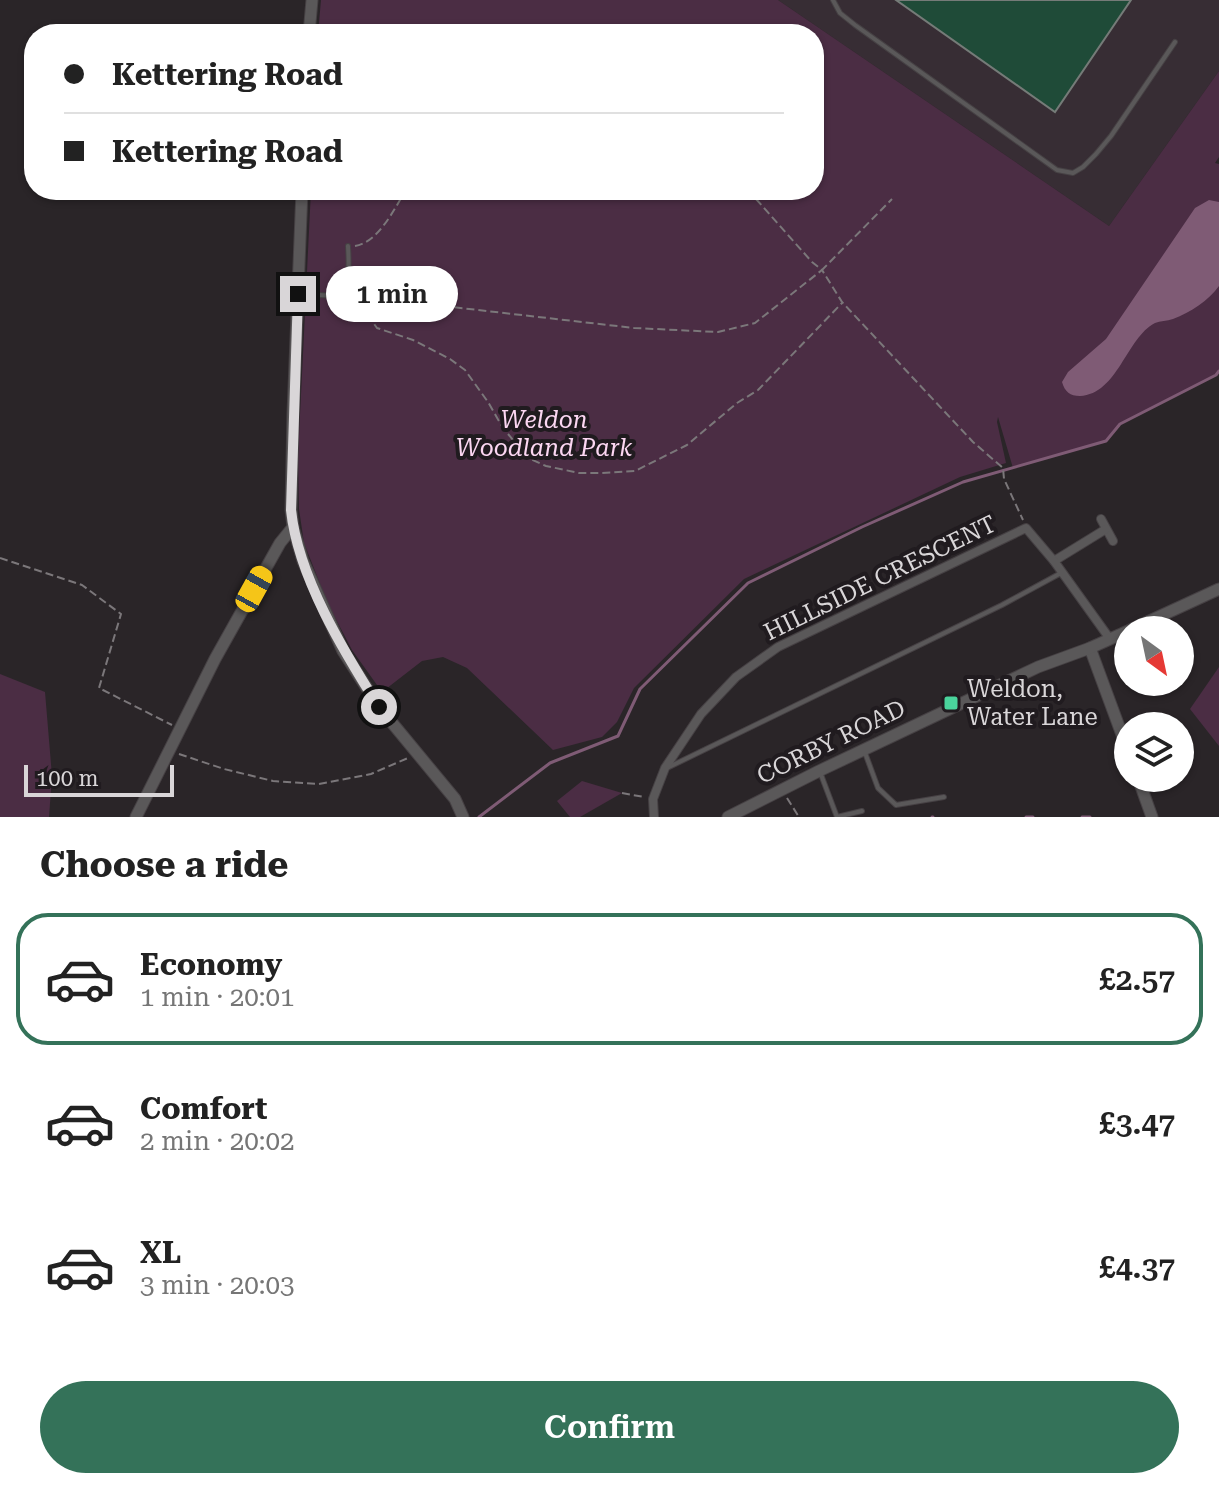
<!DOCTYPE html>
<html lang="en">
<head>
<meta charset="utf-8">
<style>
  body { margin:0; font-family:"Roboto Serif",serif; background:#f2f2f2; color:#222; height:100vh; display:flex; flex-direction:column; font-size:30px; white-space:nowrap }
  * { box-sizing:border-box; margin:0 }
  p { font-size:26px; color:#767676 }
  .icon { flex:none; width:44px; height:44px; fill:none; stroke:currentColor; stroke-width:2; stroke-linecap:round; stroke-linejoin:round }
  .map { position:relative; height:817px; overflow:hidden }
  .drawer { display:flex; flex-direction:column; background:#fff; flex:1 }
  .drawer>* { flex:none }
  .guide { position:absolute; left:24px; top:24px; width:800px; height:176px; border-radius:32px; box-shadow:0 2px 6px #0004; display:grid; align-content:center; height:176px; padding:0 40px; background:#fff }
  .needle { width:52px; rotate:147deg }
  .controls { position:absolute; left:1114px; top:616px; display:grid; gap:16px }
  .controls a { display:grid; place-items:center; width:80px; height:80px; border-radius:50%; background:#fff; box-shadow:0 2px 6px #0004; font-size:40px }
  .scale { position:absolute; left:24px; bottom:20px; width:150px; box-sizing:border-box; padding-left:8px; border:4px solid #d9d6d8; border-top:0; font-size:22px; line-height:28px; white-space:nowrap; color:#d9d6d8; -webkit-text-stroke:6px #201b1f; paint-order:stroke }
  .end { position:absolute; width:36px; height:36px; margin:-18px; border:10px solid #d9d6d8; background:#111; box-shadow:0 0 0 4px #111 }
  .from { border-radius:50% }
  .bubble { position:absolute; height:56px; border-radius:28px; background:#fff; box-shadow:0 2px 6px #0004; font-size:26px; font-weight:600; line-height:56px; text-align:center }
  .car { position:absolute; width:24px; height:48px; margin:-24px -12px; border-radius:10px; box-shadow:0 0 6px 2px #0007; background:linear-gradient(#f5c518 24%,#345 0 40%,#f5c518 0 76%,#345 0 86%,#f5c518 0) }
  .guide b { display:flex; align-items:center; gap:28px; height:76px; font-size:30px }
  .guide b+b { border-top:2px solid #e0e0e0 }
  .guide i { width:20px; height:20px; background:#222 }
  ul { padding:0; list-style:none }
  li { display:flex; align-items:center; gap:24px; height:132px; margin:0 16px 12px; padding:0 24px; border:4px solid transparent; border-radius:32px }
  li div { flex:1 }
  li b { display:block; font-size:30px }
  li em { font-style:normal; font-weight:600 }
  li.current { border-color:#347259 }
  li>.icon { width:72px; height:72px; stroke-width:1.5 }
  h2 { padding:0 40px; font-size:36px; line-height:96px }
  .action { display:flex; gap:16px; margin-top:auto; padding:16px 40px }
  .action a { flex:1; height:92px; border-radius:48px; background:#347259; color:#fff; font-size:32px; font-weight:600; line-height:92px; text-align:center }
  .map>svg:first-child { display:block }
</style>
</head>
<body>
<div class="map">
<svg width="1219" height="817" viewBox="0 0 1219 817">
  <rect width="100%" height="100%" fill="#2a2528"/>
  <path fill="#372d34" d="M778 0H1219V71L1109 226Z"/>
  <g fill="#4b2d44">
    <path d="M321 0H778L1109 226 1219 71V157L1215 163 1219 164V371L1216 375 1120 424 1106 441 1013 468 998 417 997 422 1006 463 960 477 744 579 634 688 617 722 602 737 553 750 467 668 443 657 422 661 382 692 352 650 328 604 304 543 299 509 298 456 311 190H814V34H318Z"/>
    <path d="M1219 667V746L1190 709Z"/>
    <path d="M0 674 45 692 52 776 49 817H0Z"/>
    <path d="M582 781 622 793 580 817H570L557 801Z"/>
  </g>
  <path fill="#7f5b75" d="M1209 200 1219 202V286C1208 301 1191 312 1173 319 1167 321 1160 321 1155 323 1126 338 1118 394 1080 396 1070 396 1065 392 1062 382L1068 372 1106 339 1195 208Z"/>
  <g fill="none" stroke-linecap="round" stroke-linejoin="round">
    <g stroke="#7f5b75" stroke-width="3">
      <path d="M479 817 550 763 618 736 640 689 748 583 862 527 963 482 1106 441 1120 424 1216 375 1219 371"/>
      <path d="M932 817H933"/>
      <path d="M1026 817H1033"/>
      <path d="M1082 817H1090"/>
    </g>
  </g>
  <path fill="#1f4b38" stroke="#757b78" stroke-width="2" d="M896 0H1131L1055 112Z"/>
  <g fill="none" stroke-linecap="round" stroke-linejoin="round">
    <g stroke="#464144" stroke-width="6">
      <g id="service">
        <path d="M833 0 840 13 855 25 1057 170 1073 173 1083 167 1096 154 1111 136 1175 42"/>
        <path d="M300 294 337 296C351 279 349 267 348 246"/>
        <path d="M864 750 878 788 896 805 944 797"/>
        <path d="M669 767 1002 605 1061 573"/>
        <path d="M820 772 837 817 862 811"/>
      </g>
    </g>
    <g stroke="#464144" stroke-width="10">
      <g id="minor">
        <path d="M1101 519 1113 541"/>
        <path d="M1054 561 1106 529"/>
        <path d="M654 817 653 799 665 768 701 714 736 677 778 647 1026 528 1054 561 1110 639"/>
      </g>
    </g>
    <g stroke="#464144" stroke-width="13">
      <g id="tertiary">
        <path d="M309 34 312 0"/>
        <path d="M302 190 293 413 291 510 293 527 303 561 343 651 379 707 455 799 463 817"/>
        <path d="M1130 630 1219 589"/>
        <path d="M1090 648 1128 751"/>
        <path d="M1138 778 1152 817"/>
        <path d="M136 817 215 659 280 543 293 527"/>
        <path d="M728 817 819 771 1038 667 1090 648 1128 631"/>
      </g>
    </g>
    <g stroke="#7b777a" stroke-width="2" stroke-dasharray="8 4" stroke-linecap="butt">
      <path d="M748 190 812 262 822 270 892 199"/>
      <path d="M355 246C379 242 394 209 406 190"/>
      <path d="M347 297 452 307 634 328 718 332 755 323 822 270 842 302 973 442 1003 468 1004 479 1023 520"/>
      <path d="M371 301 372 321 377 328 413 340 450 359 465 370 488 402 503 428 528 458 546 466 579 473H602L635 471 687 445 737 403 758 390 842 303"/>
      <path d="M0 558 82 585 121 614 99 688 172 725"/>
      <path d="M179 754 224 769 273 781 319 784 371 774 408 758"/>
      <path d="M622 793 644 797"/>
      <path d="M787 798 799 817"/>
    </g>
    <use href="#service" stroke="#5a5859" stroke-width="4"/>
    <use href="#minor" stroke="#5a5859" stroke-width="8"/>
    <use href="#tertiary" stroke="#5a5859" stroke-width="11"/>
  </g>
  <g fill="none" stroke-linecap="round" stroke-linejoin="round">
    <path stroke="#d9d6d8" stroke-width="10" d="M298 294 291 510C298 577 344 652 379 707"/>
  </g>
  <rect fill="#4ad49c" stroke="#201b1f" stroke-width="3" x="943" y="695" width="16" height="16" rx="4"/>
  <g text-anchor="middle" stroke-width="8" stroke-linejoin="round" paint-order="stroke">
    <g font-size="24" font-style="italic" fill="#fcd7f2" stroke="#201b1f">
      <text x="544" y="428">Weldon<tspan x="544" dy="28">Woodland Park</tspan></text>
    </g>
    <g font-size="24" fill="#d9d6d8" stroke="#201b1f">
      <text transform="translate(880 578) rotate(-26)" y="8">HILLSIDE CRESCENT</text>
      <text transform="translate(831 742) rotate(-26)" y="8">CORBY ROAD</text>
    </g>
    <g font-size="24" fill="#d9d6d8" stroke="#201b1f" text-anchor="start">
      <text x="967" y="697">Weldon,<tspan x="967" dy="28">Water Lane</tspan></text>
    </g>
  </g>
</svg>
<div class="controls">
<a><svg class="needle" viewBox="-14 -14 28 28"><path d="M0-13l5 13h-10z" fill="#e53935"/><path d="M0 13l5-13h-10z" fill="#767676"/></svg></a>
<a><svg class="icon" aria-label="layers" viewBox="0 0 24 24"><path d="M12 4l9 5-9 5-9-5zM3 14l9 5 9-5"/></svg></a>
</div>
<div class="scale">100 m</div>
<i class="end from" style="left:379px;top:707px"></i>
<i class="end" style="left:298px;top:294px"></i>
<div class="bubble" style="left:326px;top:266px;width:132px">1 min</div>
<i class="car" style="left:254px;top:589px;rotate:29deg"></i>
<div class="guide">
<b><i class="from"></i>Kettering Road</b>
<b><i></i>Kettering Road</b>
</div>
</div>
<section class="drawer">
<h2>Choose a ride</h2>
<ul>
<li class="current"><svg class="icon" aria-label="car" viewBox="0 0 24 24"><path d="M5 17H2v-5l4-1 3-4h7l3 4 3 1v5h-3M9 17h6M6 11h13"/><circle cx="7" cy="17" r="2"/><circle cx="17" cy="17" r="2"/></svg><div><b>Economy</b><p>1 min · 20:01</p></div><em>£2.57</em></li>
<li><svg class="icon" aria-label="car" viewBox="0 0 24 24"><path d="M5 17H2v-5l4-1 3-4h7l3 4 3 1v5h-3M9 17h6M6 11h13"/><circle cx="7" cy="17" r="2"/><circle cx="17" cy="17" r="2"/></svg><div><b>Comfort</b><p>2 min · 20:02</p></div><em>£3.47</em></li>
<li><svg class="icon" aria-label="car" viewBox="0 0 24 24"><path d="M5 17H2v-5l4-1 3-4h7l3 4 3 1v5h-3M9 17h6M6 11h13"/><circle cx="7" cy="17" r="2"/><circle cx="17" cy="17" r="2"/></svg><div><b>XL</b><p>3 min · 20:03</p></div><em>£4.37</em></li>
</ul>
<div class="action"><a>Confirm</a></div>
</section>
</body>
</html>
